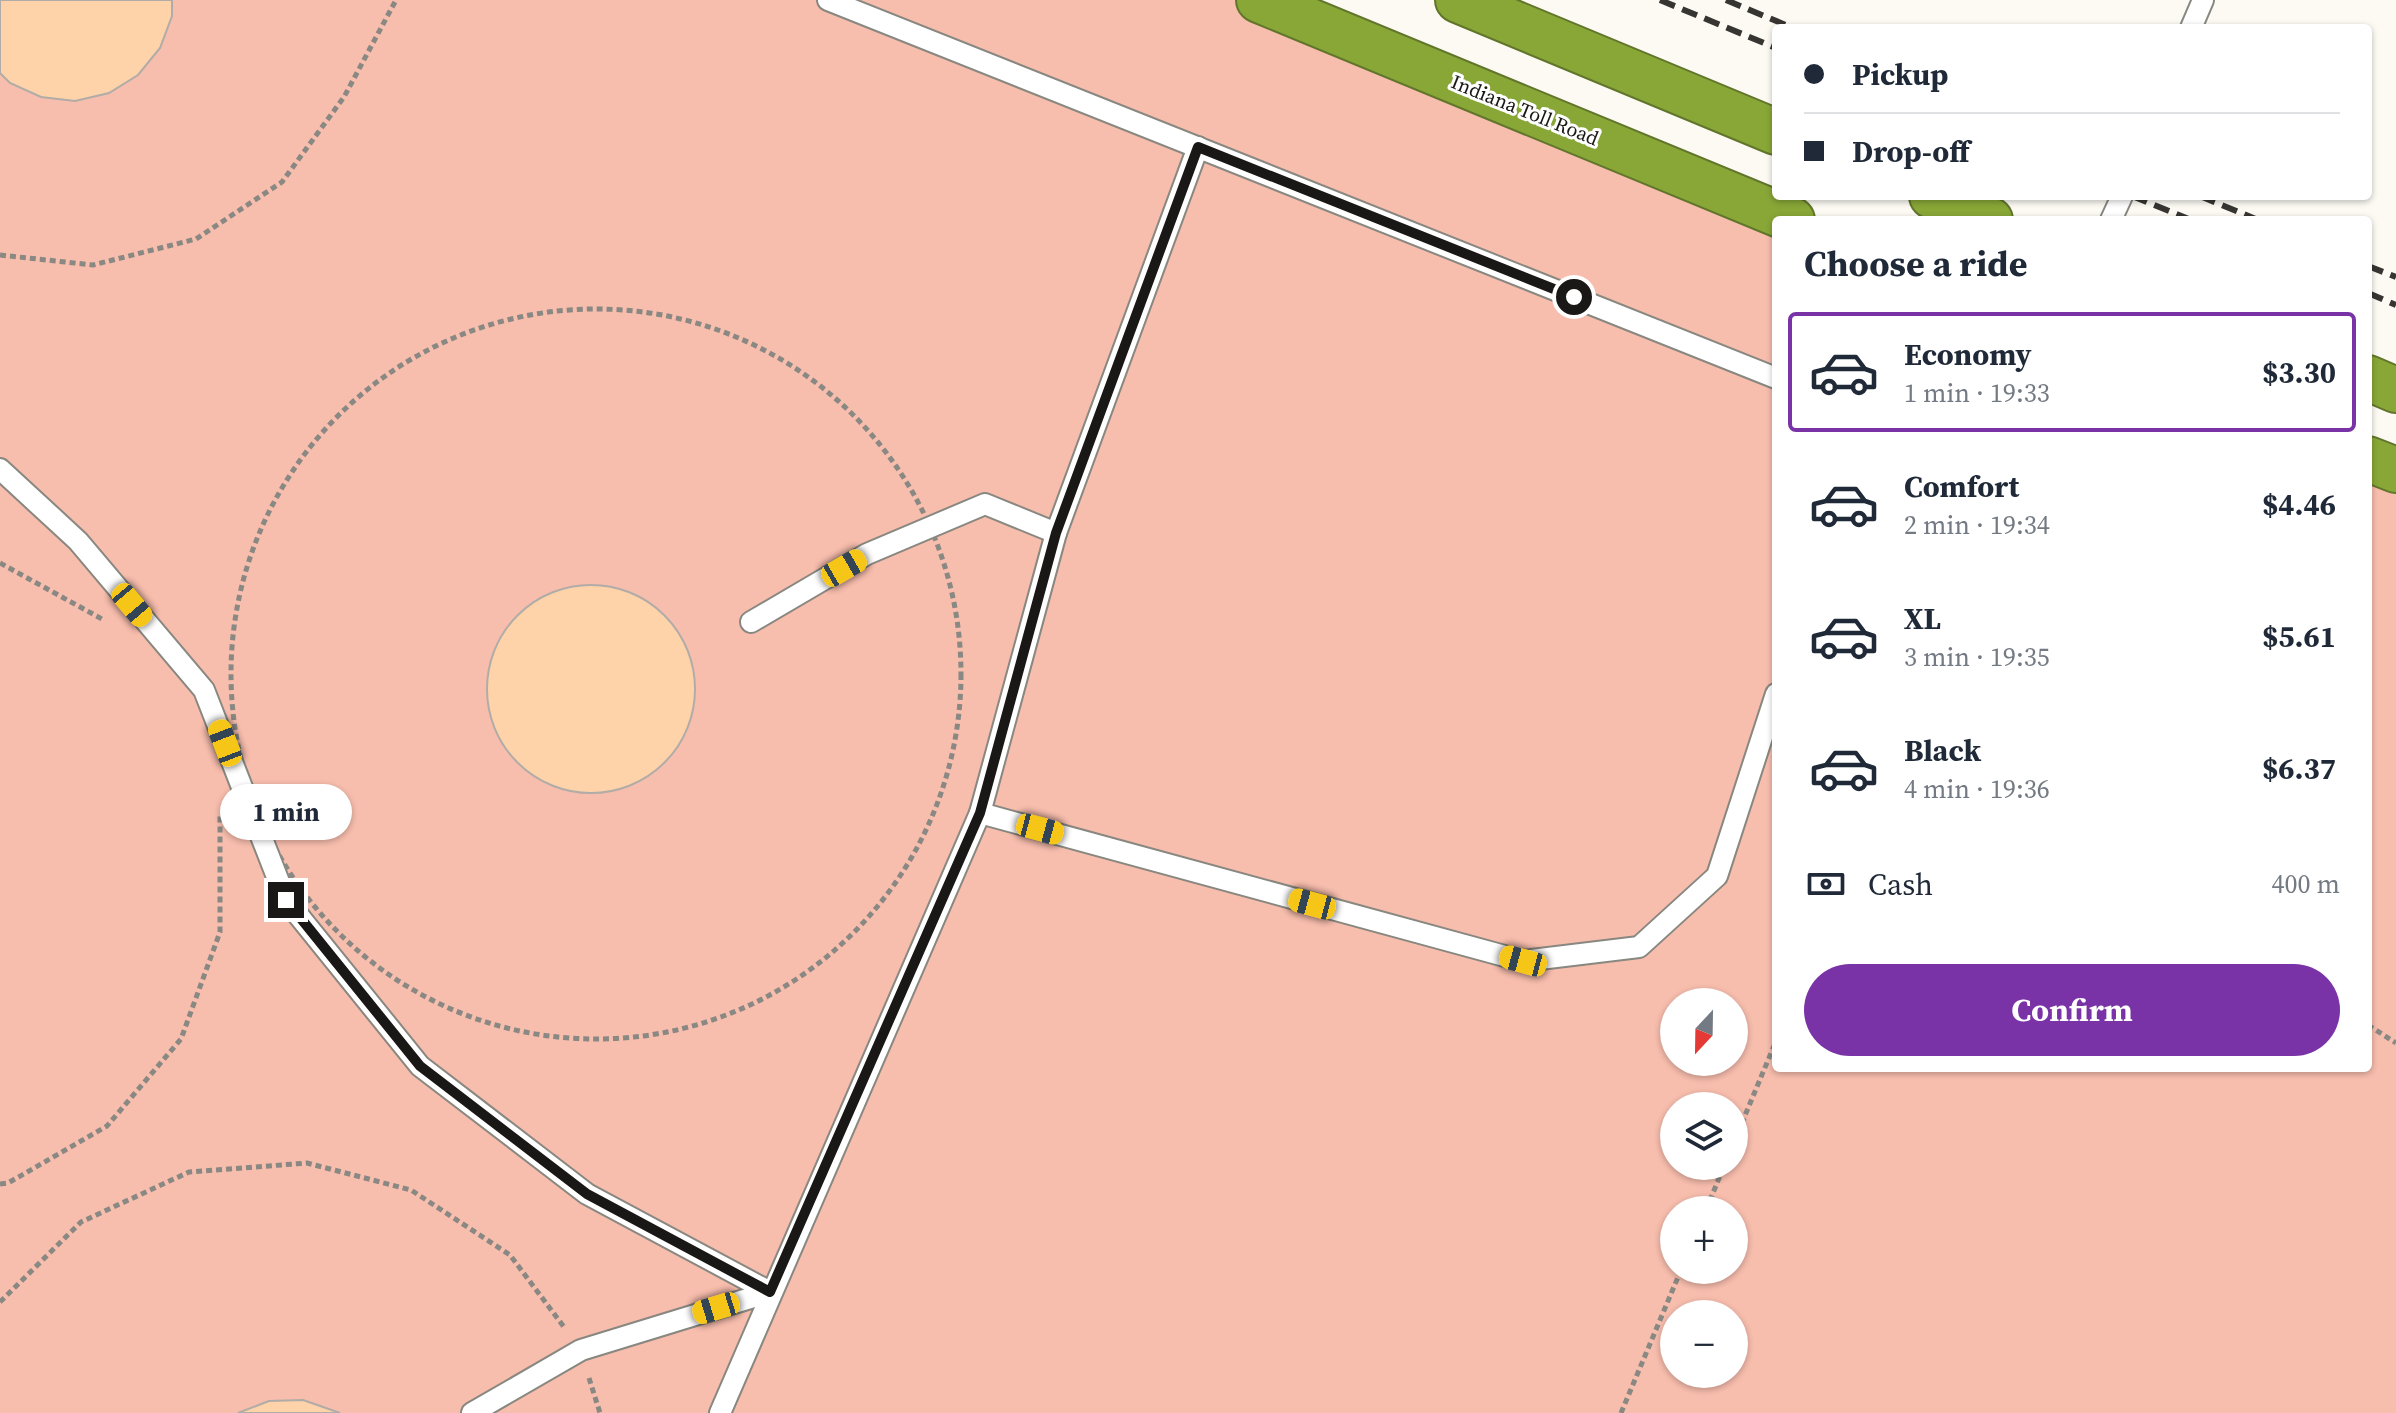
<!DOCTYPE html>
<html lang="en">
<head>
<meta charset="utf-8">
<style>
  body { margin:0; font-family:"Source Serif 4",serif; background:#f6f6f7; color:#1f2937; height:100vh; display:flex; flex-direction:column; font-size:30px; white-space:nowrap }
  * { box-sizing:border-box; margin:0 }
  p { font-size:26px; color:#747a83 }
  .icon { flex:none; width:44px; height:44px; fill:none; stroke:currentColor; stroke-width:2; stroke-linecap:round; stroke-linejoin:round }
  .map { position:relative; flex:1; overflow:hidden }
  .panel { position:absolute; left:1772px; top:216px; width:600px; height:856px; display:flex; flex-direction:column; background:#fff; border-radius:8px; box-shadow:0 2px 6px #0004 }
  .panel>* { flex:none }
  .top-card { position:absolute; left:1772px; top:24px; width:600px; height:176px; border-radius:8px; box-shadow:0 2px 6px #0004; display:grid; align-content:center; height:176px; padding:0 32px; background:#fff }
  .needle { width:52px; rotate:202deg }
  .buttons { position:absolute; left:1660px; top:988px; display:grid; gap:16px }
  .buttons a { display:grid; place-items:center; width:88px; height:88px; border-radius:50%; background:#fff; box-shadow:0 2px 6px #0004; font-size:40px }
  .end { position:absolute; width:36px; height:36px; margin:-18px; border:10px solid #191816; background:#fff; box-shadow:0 0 0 4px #fff }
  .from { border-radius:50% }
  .bubble { position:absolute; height:56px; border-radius:28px; background:#fff; box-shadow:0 2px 6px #0004; font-size:26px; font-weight:700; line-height:56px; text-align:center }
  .car { position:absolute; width:24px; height:48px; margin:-24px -12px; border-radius:10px; box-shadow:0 0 6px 2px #0007; background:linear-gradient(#f5c518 24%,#345 0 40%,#f5c518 0 76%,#345 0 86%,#f5c518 0) }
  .top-card b { display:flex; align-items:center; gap:28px; height:76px; font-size:30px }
  .top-card b+b { border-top:2px solid #e0e1e3 }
  .top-card i { width:20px; height:20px; background:#1f2937 }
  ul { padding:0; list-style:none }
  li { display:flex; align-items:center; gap:24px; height:120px; margin:0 16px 12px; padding:0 16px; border:4px solid transparent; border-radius:8px }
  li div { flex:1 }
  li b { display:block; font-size:30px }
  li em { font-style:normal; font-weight:700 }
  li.current { border-color:#7a33a6 }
  li>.icon { width:72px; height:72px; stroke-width:1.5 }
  h2 { padding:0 32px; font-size:36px; line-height:96px }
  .pay { display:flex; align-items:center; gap:20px; height:88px; padding:0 32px; font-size:30px }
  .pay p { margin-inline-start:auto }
  .primary-button { display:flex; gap:16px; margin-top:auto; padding:16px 32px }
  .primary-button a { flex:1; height:92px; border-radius:48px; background:#7a33a6; color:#fff; font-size:32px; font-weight:700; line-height:92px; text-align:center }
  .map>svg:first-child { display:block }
</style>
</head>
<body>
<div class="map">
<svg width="2396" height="1413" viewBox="0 0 2396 1413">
  <rect width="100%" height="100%" fill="#fcfaf3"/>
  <path fill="#f7bdad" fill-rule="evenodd" d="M0 0H1259L1776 220V1068H2368V459L2396 470V1413H0ZM1674 1002H1734V1062H1674ZM1674 1106H1734V1166H1674ZM1674 1210H1734V1270H1674ZM1674 1314H1734V1374H1674Z"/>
  <g fill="#ffd3a9" stroke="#b1aca7" stroke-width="2">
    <path d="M0 0H172V16L160 48 138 75 109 93 75 101 41 97 10 83 0 73Z"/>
    <circle cx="591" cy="689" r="104"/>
    <path d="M303 1400 340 1413H238L269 1401Z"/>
  </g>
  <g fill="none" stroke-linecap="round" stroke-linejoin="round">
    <g stroke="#888780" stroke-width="24">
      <g id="lane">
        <path d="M828 0 1776 378"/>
        <path d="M2191 28 2203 0"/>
        <path d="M2111 220 2122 196"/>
        <path d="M0 469 78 541 204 690 286 900 420 1066 587 1194 770 1292"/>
        <path d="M751 622 867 554 985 504 1056 533"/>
        <path d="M980 813 1523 961 1639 947 1717 876 1776 694"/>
        <path d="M472 1413 581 1350 770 1292"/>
        <path d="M720 1413 980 813 1056 533 1198 147"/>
      </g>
    </g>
    <g stroke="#61752b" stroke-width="48">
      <g id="highway">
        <path d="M1259 0 1792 220"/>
        <path d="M1458 0 1776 132"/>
        <path d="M1932 196 1990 220"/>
        <path d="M2368 378 2396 390"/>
        <path d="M2368 459 2396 470"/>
      </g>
    </g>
    <g stroke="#898883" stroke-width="5" stroke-dasharray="6 4" stroke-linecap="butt">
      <path d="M0 255 93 265 196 239 282 182 344 97 396 0"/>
      <circle cx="596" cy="674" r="365"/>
      <path d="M0 563 102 619"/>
      <path d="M2368 1025 2396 1043"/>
      <path d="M1734 1142 1776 1041"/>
      <path d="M0 1184 8 1183 107 1126 181 1039 220 932V816"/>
      <path d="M1706 1210 1724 1166"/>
      <path d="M0 1302 81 1222 189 1172 307 1163 411 1190 510 1255 564 1327"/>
      <path d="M589 1378 600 1413"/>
      <path d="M1621 1413 1681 1270"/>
    </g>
    <use href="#lane" stroke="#fff" stroke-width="20"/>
    <use href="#highway" stroke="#88a737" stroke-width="44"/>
    <g stroke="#363532" stroke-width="6" stroke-dasharray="16 8" stroke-linecap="butt">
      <path d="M1660 0 1776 48"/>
      <path d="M1726 0 1793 28"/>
      <path d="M2132 196 2191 220"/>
      <path d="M2200 196 2258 220"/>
      <path d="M2368 266 2396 277"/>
      <path d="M2368 293 2396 305"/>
    </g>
  </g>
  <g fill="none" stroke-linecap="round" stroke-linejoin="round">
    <path stroke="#191816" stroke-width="10" d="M286 900 420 1066 587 1194 770 1292 980 813 1056 533 1198 147 1574 297"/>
  </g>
  <g text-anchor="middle" stroke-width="6" stroke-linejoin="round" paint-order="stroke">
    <g font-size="20" fill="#191816" stroke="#fff">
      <text transform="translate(1525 110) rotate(22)" y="7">Indiana Toll Road</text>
    </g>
  </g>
</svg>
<div class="buttons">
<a><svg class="needle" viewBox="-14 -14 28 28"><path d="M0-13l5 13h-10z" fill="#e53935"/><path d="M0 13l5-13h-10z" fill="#747a83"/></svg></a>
<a><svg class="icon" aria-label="layers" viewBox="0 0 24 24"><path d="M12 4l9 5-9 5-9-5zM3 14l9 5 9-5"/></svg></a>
<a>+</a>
<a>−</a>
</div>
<i class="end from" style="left:1574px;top:297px"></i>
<i class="end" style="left:286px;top:900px"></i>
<div class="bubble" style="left:220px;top:784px;width:132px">1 min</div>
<i class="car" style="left:844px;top:568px;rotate:60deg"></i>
<i class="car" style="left:132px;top:605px;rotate:140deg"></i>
<i class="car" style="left:225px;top:743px;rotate:339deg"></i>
<i class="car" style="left:1040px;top:829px;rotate:105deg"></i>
<i class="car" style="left:1312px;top:904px;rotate:285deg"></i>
<i class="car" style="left:1523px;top:961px;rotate:285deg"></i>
<i class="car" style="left:716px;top:1308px;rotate:253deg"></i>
<div class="top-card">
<b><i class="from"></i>Pickup</b>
<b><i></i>Drop-off</b>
</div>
<section class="panel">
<h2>Choose a ride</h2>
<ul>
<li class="current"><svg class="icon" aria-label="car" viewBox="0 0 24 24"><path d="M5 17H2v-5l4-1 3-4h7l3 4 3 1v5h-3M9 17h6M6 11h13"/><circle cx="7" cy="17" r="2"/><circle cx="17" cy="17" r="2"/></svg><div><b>Economy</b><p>1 min · 19:33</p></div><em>$3.30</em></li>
<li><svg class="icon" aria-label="car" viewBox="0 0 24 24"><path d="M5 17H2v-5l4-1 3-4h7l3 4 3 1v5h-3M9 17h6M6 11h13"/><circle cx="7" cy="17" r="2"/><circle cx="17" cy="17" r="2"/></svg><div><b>Comfort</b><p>2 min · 19:34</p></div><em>$4.46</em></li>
<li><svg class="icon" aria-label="car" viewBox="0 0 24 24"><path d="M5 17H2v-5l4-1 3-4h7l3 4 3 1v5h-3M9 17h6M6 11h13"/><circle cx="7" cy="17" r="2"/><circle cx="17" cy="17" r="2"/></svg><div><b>XL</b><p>3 min · 19:35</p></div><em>$5.61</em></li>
<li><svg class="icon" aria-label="car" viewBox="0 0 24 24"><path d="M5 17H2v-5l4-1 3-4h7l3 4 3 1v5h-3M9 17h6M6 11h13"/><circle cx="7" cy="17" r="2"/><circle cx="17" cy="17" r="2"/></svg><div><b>Black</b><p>4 min · 19:36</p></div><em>$6.37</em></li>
</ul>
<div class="pay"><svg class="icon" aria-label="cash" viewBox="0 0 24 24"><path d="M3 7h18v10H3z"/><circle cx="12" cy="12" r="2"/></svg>Cash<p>400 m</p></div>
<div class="primary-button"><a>Confirm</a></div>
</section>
</div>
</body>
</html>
